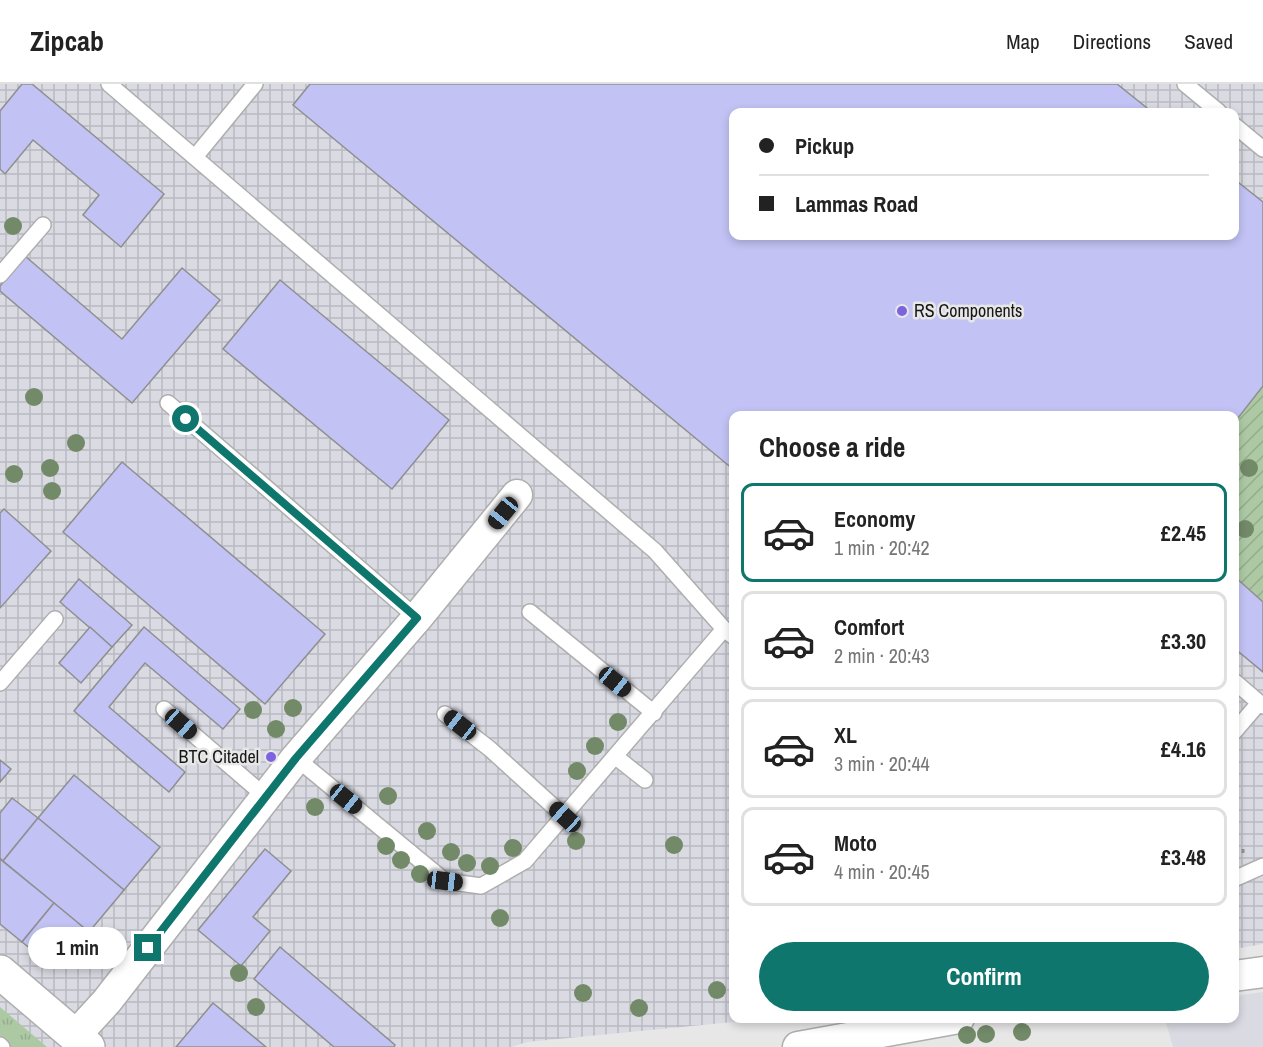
<!DOCTYPE html>
<html lang="en">
<head>
<meta charset="utf-8">
<style>
  body { margin:0; font-family:"Archivo Narrow",sans-serif; background:#f6f6f6; color:#222; height:100vh; display:flex; flex-direction:column; font-size:22px; white-space:nowrap }
  * { box-sizing:border-box; margin:0 }
  p { font-size:20px; color:#767676 }
  .icon { flex:none; width:33px; height:33px; fill:none; stroke:currentColor; stroke-width:2; stroke-linecap:round; stroke-linejoin:round }
  .map { position:relative; flex:1; overflow:hidden }
  .details { position:absolute; left:729px; top:327px; width:510px; height:612px; display:flex; flex-direction:column; background:#fff; border-radius:12px; box-shadow:0 3px 9px #0003 }
  .details>* { flex:none }
  .guide { position:absolute; left:729px; top:24px; width:510px; height:132px; border-radius:12px; box-shadow:0 3px 9px #0003; display:grid; align-content:center; height:132px; padding:0 30px; background:#fff }
  .end { position:absolute; width:27px; height:27px; margin:-14px; border:8px solid #0f766e; background:#fff; box-shadow:0 0 0 3px #fff }
  .from { border-radius:50% }
  .bubble { position:absolute; height:42px; border-radius:21px; background:#fff; box-shadow:0 3px 9px #0003; font-size:20px; font-weight:700; line-height:42px; text-align:center }
  .car { position:absolute; width:18px; height:36px; margin:-18px -9px; border-radius:8px; box-shadow:0 0 4px 2px #0007; background:linear-gradient(#222 24%,#8ab4d8 0 40%,#222 0 76%,#8ab4d8 0 86%,#222 0) }
  .guide b { display:flex; align-items:center; gap:21px; height:57px; font-size:22px }
  .guide b+b { border-top:2px solid #e0e0e0 }
  .guide i { width:15px; height:15px; background:#222 }
  ul { padding:0; list-style:none }
  li { display:flex; align-items:center; gap:18px; height:99px; margin:0 12px 9px; padding:0 18px; border:3px solid #e0e0e0; border-radius:12px }
  li div { flex:1 }
  li b { display:block; font-size:22px }
  li em { font-style:normal; font-weight:700 }
  li.selected { border-color:#0f766e }
  li>.icon { width:54px; height:54px; stroke-width:1.5 }
  h2 { padding:0 30px; font-size:27px; line-height:72px }
  .cta { display:flex; gap:12px; margin-top:auto; padding:12px 30px }
  .cta a { flex:1; height:69px; border-radius:36px; background:#0f766e; color:#fff; font-size:24px; font-weight:700; line-height:69px; text-align:center }
  header { display:flex; align-items:center; gap:36px; box-sizing:border-box; height:84px; padding:0 30px; background:#fff; border-bottom:2px solid #e0e0e0 }
  header strong { font-size:28px }
  nav { display:flex; gap:33px; margin-inline-start:auto; font-size:21px }
  .map>svg:first-child { display:block }
</style>
</head>
<body>
<header>
<strong>Zipcab</strong>
<nav><a>Map</a><a>Directions</a><a>Saved</a></nav>
</header>
<div class="map">
<svg width="1263" height="963" viewBox="0 0 1263 963">
  <defs>
    <pattern id="industrial-grid" width="8" height="8" patternUnits="userSpaceOnUse" patternTransform="scale(1.5)"><rect width="8" height="8" fill="#d9dae2"/><path d="M0 4h8M4 0v8" fill="none" stroke="#babac1"/></pattern>
    <pattern id="grass-tufts" width="24" height="20" patternUnits="userSpaceOnUse" patternTransform="scale(1.5)"><rect width="24" height="20" fill="#adc9a4"/><path d="M3 7l-1-3M5 7V3M7 7l1-3M15 17l-1-3M17 17v-4M19 17l1-3" fill="none" stroke="#94ac8c"/></pattern>
    <pattern id="garden-furrows" width="10" height="10" patternUnits="userSpaceOnUse" patternTransform="scale(1.5)"><rect width="10" height="10" fill="#adc9a4"/><path d="M-1 1l2-2M0 10L10 0M9 11l2-2" fill="none" stroke="#94ac8c"/></pattern>
  </defs>
  <rect width="100%" height="100%" fill="#e7e7e8"/>
  <path fill="#d9dae2" d="M1263 908V963H1173L1165 935 1234 934 1235 912Z"/>
  <path fill="url(#industrial-grid)" fill-rule="evenodd" d="M0 0H1263V860L1235 865 1234 332H734V934L764 935 527 958 511 963H0ZM734 28H1234V152H734Z"/>
  <path fill="url(#grass-tufts)" d="M0 923 47 963H0Z"/>
  <path fill="url(#garden-furrows)" d="M1263 302V518L1235 492V339Z"/>
  <g fill="#c2c3f4" stroke="#8f8f90" stroke-width="1.5">
    <path d="M22 0H32L164 110 121 163 83 131 99 111 33 56 5 90 0 85V27Z"/>
    <path d="M310 0H1117L1152 28H734V152H1234V95L1263 118V302L1234 339V332H734V386L293 21Z"/>
    <path d="M25 172 122 255 182 184 220 216 132 319 0 207V202Z"/>
    <path d="M280 196 449 336 392 405 223 265Z"/>
    <path d="M122 378 325 550 265 620 63 448Z"/>
    <path d="M4 425 51 467 0 524V429Z"/>
    <path d="M1234 492 1263 518V588L1234 564Z"/>
    <path d="M79 495 132 541 112 563 60 518Z"/>
    <path d="M90 543 112 563 81 599 59 579Z"/>
    <path d="M144 543 240 625 223 645 145 579 109 623 185 688 169 708 74 627Z"/>
    <path d="M0 676 11 685 0 698Z"/>
    <path d="M74 691 160 763 124 806 38 734Z"/>
    <path d="M12 714 38 734 3 777 0 774V729Z"/>
    <path d="M38 734 124 806 89 848 3 777Z"/>
    <path d="M265 765 291 787 253 833 270 847 241 882 198 846Z"/>
    <path d="M0 775 54 819 22 858 0 840Z"/>
    <path d="M54 819 89 848 78 862 32 866 22 858Z"/>
    <path d="M280 863 395 961 394 963H334L254 895Z"/>
    <path d="M213 919 266 963H176Z"/>
  </g>
  <g fill="none" stroke-linecap="round" stroke-linejoin="round">
    <g stroke="#aeaeaf" stroke-width="18">
      <g id="lane">
        <path d="M109 0 655 467 724 545"/>
        <path d="M1185 0 1219 28"/>
        <path d="M1234 41 1263 65"/>
        <path d="M195 73 255 0"/>
        <path d="M0 191 43 141"/>
        <path d="M168 319 417 534"/>
        <path d="M530 528 654 629"/>
        <path d="M1234 597 1263 622"/>
        <path d="M0 599 55 535"/>
        <path d="M164 625 266 713"/>
        <path d="M445 630 490 665 565 733"/>
        <path d="M1234 648 1259 619"/>
        <path d="M616 673 645 696"/>
        <path d="M296 674 445 797 481 802 525 777 724 545 734 553"/>
        <path d="M1234 795 1263 782"/>
        <path d="M0 961 2 963"/>
      </g>
    </g>
    <g stroke="#aeaeaf" stroke-width="33">
      <g id="street">
        <path d="M1234 892 1263 888"/>
        <path d="M75 952 107 917 296 674 417 534 517 411"/>
        <path d="M798 963 959 934"/>
      </g>
    </g>
    <g stroke="#aeaeaf" stroke-width="36">
      <path id="secondary" d="M0 888 88 963"/>
    </g>
    <path stroke="#919192" stroke-width="4" stroke-dasharray="3 4.5" stroke-linecap="butt" d="M1234 767H1246"/>
    <use href="#lane" stroke="#fff" stroke-width="15"/>
    <use href="#street" stroke="#fff" stroke-width="30"/>
    <use href="#secondary" stroke="#fff" stroke-width="33"/>
  </g>
  <g fill="#738a69">
    <circle cx="13" cy="142" r="9"/>
    <circle cx="34" cy="313" r="9"/>
    <circle cx="76" cy="359" r="9"/>
    <circle cx="50" cy="384" r="9"/>
    <circle cx="1249" cy="384" r="9"/>
    <circle cx="14" cy="390" r="9"/>
    <circle cx="52" cy="407" r="9"/>
    <circle cx="1245" cy="445" r="9"/>
    <circle cx="293" cy="624" r="9"/>
    <circle cx="253" cy="626" r="9"/>
    <circle cx="618" cy="638" r="9"/>
    <circle cx="276" cy="645" r="9"/>
    <circle cx="595" cy="662" r="9"/>
    <circle cx="577" cy="687" r="9"/>
    <circle cx="388" cy="712" r="9"/>
    <circle cx="315" cy="723" r="9"/>
    <circle cx="427" cy="747" r="9"/>
    <circle cx="576" cy="757" r="9"/>
    <circle cx="674" cy="761" r="9"/>
    <circle cx="386" cy="762" r="9"/>
    <circle cx="513" cy="764" r="9"/>
    <circle cx="451" cy="768" r="9"/>
    <circle cx="401" cy="776" r="9"/>
    <circle cx="467" cy="779" r="9"/>
    <circle cx="490" cy="782" r="9"/>
    <circle cx="420" cy="790" r="9"/>
    <circle cx="500" cy="834" r="9"/>
    <circle cx="239" cy="889" r="9"/>
    <circle cx="717" cy="906" r="9"/>
    <circle cx="583" cy="909" r="9"/>
    <circle cx="256" cy="923" r="9"/>
    <circle cx="639" cy="924" r="9"/>
    <circle cx="1022" cy="948" r="9"/>
    <circle cx="986" cy="950" r="9"/>
    <circle cx="967" cy="951" r="9"/>
  </g>
  <g fill="none" stroke-linecap="round" stroke-linejoin="round">
    <path stroke="#0f766e" stroke-width="8" d="M148 864 296 674 417 534 186 335"/>
  </g>
  <g fill="#7c64df" stroke="#e7e7e8" stroke-width="2">
    <circle cx="902" cy="227" r="6"/>
    <circle cx="271" cy="673" r="6"/>
  </g>
  <g text-anchor="middle" stroke-width="5" stroke-linejoin="round" paint-order="stroke">
    <g font-size="18" fill="#161616" stroke="#e7e7e8" text-anchor="start">
      <text x="914" y="233">RS Components</text>
      <text x="259" y="679" text-anchor="end">BTC Citadel</text>
    </g>
  </g>
</svg>
<i class="end from" style="left:186px;top:335px"></i>
<i class="end" style="left:148px;top:864px"></i>
<div class="bubble" style="left:28px;top:843px;width:99px">1 min</div>
<i class="car" style="left:503px;top:429px;rotate:219deg"></i>
<i class="car" style="left:615px;top:598px;rotate:129deg"></i>
<i class="car" style="left:181px;top:640px;rotate:131deg"></i>
<i class="car" style="left:460px;top:641px;rotate:308deg"></i>
<i class="car" style="left:346px;top:715px;rotate:129deg"></i>
<i class="car" style="left:565px;top:733px;rotate:312deg"></i>
<i class="car" style="left:445px;top:797px;rotate:97deg"></i>
<div class="guide">
<b><i class="from"></i>Pickup</b>
<b><i></i>Lammas Road</b>
</div>
<section class="details">
<h2>Choose a ride</h2>
<ul>
<li class="selected"><svg class="icon" aria-label="car" viewBox="0 0 24 24"><path d="M5 17H2v-5l4-1 3-4h7l3 4 3 1v5h-3M9 17h6M6 11h13"/><circle cx="7" cy="17" r="2"/><circle cx="17" cy="17" r="2"/></svg><div><b>Economy</b><p>1 min · 20:42</p></div><em>£2.45</em></li>
<li><svg class="icon" aria-label="car" viewBox="0 0 24 24"><path d="M5 17H2v-5l4-1 3-4h7l3 4 3 1v5h-3M9 17h6M6 11h13"/><circle cx="7" cy="17" r="2"/><circle cx="17" cy="17" r="2"/></svg><div><b>Comfort</b><p>2 min · 20:43</p></div><em>£3.30</em></li>
<li><svg class="icon" aria-label="car" viewBox="0 0 24 24"><path d="M5 17H2v-5l4-1 3-4h7l3 4 3 1v5h-3M9 17h6M6 11h13"/><circle cx="7" cy="17" r="2"/><circle cx="17" cy="17" r="2"/></svg><div><b>XL</b><p>3 min · 20:44</p></div><em>£4.16</em></li>
<li><svg class="icon" aria-label="car" viewBox="0 0 24 24"><path d="M5 17H2v-5l4-1 3-4h7l3 4 3 1v5h-3M9 17h6M6 11h13"/><circle cx="7" cy="17" r="2"/><circle cx="17" cy="17" r="2"/></svg><div><b>Moto</b><p>4 min · 20:45</p></div><em>£3.48</em></li>
</ul>
<div class="cta"><a>Confirm</a></div>
</section>
</div>
</body>
</html>
